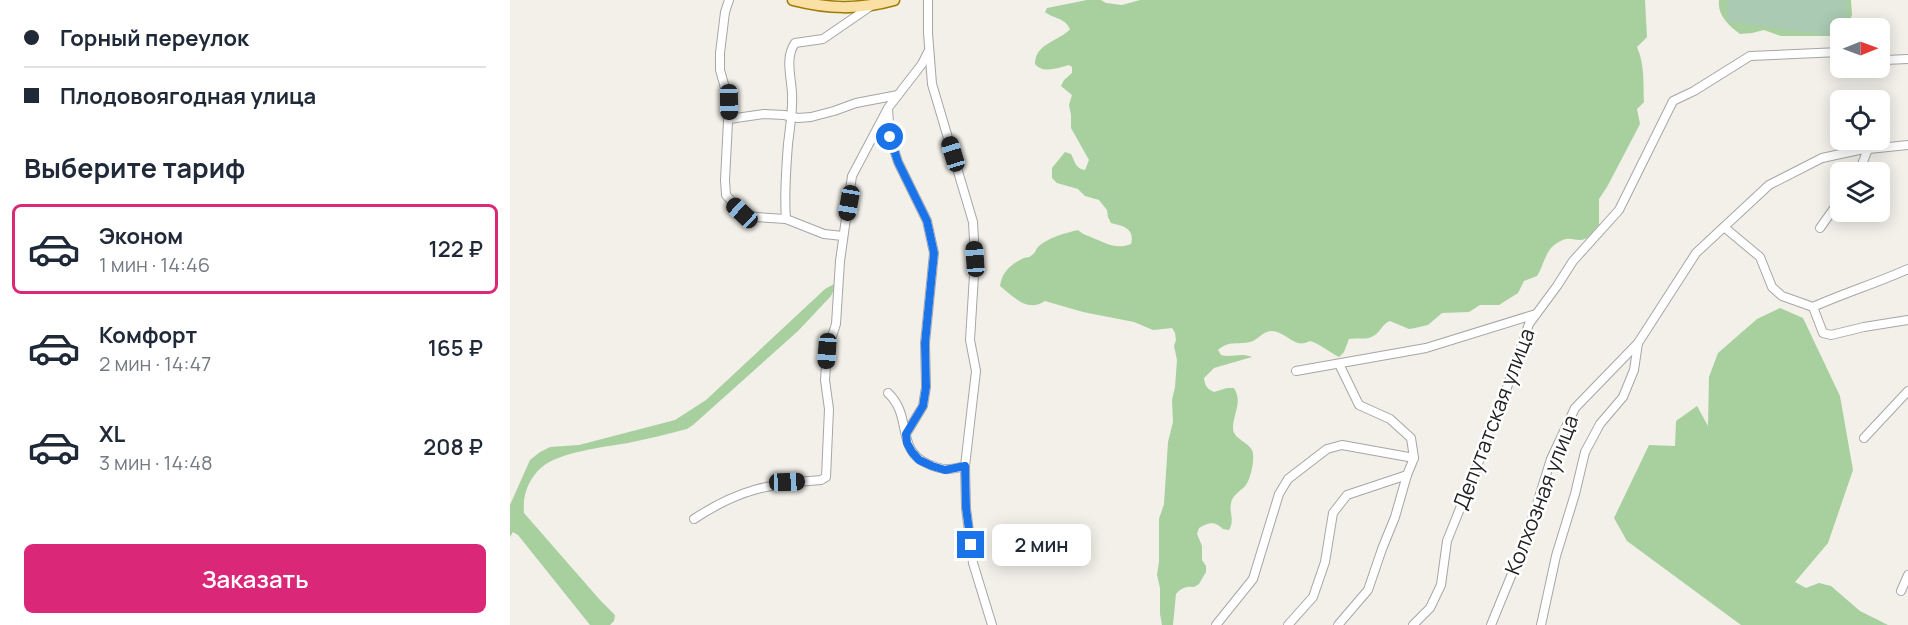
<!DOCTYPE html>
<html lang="ru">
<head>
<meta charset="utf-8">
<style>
  body { margin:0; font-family:Manrope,sans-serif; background:#f2f2f3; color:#1f2937; height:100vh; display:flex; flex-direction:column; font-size:22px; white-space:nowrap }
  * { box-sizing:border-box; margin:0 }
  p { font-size:20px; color:#747a83 }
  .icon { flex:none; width:33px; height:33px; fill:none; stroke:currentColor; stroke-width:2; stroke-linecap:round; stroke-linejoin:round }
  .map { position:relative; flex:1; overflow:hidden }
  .drawer { display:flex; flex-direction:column; background:#fff; width:510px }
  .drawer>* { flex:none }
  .hud { display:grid; align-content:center; height:132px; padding:0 24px; background:#fff }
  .needle { width:39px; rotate:89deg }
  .tools { position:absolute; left:1320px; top:18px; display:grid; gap:12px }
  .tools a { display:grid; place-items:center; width:60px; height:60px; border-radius:9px; background:#fff; box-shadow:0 3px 15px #0003; font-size:30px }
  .end { position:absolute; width:27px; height:27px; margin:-14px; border:8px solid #1a73e8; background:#fff; box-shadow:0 0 0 3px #fff }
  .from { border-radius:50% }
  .bubble { position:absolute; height:42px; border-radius:9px; background:#fff; box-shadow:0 3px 15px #0003; font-size:20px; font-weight:600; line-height:42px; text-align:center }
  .car { position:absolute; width:18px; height:36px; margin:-18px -9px; border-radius:8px; box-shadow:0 0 4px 2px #0007; background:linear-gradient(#222 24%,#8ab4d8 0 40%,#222 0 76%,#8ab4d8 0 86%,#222 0) }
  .hud b { display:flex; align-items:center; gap:21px; height:57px; font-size:22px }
  .hud b+b { border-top:2px solid #e0e1e3 }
  .hud i { width:15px; height:15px; background:#1f2937 }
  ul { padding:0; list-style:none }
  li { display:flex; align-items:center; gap:18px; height:90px; margin:0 12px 9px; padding:0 12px; border:3px solid transparent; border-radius:9px }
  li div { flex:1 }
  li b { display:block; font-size:22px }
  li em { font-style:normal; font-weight:600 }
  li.selected { border-color:#db2777 }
  li>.icon { width:54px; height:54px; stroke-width:1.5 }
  h2 { padding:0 24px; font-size:27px; line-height:72px }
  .button { display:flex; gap:12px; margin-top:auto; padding:12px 24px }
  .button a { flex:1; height:69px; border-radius:9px; background:#db2777; color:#fff; font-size:24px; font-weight:600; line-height:69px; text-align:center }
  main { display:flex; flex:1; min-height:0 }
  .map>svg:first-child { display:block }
</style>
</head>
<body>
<main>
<section class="drawer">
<div class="hud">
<b><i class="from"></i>Горный переулок</b>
<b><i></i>Плодовоягодная улица</b>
</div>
<h2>Выберите тариф</h2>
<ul>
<li class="selected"><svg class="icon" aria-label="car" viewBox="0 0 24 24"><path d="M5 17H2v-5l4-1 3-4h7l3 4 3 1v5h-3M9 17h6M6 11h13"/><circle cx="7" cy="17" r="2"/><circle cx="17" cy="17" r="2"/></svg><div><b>Эконом</b><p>1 мин · 14:46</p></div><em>122 ₽</em></li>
<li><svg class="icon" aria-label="car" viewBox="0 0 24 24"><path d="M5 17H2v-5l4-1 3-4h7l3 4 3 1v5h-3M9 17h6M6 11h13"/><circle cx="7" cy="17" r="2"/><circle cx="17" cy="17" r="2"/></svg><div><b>Комфорт</b><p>2 мин · 14:47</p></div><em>165 ₽</em></li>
<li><svg class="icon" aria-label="car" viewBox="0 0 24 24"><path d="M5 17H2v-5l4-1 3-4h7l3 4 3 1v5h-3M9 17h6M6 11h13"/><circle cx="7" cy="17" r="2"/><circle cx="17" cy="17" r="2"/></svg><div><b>XL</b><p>3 мин · 14:48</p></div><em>208 ₽</em></li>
</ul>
<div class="button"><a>Заказать</a></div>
</section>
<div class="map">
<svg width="1398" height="625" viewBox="0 0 1398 625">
  <rect width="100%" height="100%" fill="#f2f0e9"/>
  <g fill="#a7d09e">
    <path d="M577 0H591L596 3 612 5 630 0H1135L1137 37 1127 47C1135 65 1133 83 1134 102L1127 109 1130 124 1097 187 1089 199V225C1085 229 1081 236 1075 239 1064 243 1060 232 1043 246 1035 253 1033 267 1027 276L1014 281 1008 293 989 305H970L959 312 932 313 918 325 905 328 899 329 880 321C872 324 871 331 865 335 857 341 847 337 839 339L834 352 829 357C819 352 810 344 800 341 784 350 777 331 761 331 753 331 748 340 740 342 728 345 719 340 708 350L711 355C722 358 731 352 742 357L704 368 694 378C695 386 697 389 704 392L717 388H724C733 402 723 414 723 428 723 440 741 442 743 453 744 462 741 478 736 485 731 491 723 494 721 503 719 513 725 520 719 530L713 529C705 521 699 522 689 528L687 534 692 546V560L696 566V572L689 584 684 587C676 586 671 588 666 594L663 625H652L650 614V588L647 575 649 562V519L654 504 658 442 663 422 662 400 665 387 667 360 664 346 666 340 665 333 662 328 643 330 624 322 573 312 535 301C517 313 504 297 490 286 492 272 501 264 514 258 520 256 517 259 522 255 527 251 524 252 528 247 537 238 555 233 568 230 572 234 576 235 581 237 595 243 606 250 621 244 625 228 613 226 601 223L598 217 597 210 589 200 575 196 568 189 547 183 542 178V168L555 152 561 154C565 161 565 169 575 170L579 160 561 128V115L559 105 562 95 551 86 554 80 562 73V67L559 65C547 68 533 74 525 64 525 43 550 41 560 29 554 17 544 19 535 12L537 8Z"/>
    <path d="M1209 0H1341L1342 15 1336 28H1330V36H1271L1254 30 1242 33 1230 34C1219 26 1207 15 1209 0Z"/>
    <path d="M324 284 325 287 321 296 288 331 183 425 177 429C157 434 138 439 118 443 94 447 50 452 32 467 19 478 12 495 14 513L90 600 105 615 104 621 100 625H80L8 535 3 532 0 537V505L20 460 30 452 40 447 69 445 165 420 196 400 315 289Z"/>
    <path d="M1270 308 1293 318 1330 396 1343 470 1318 543 1285 582 1296 588 1309 583 1321 586 1350 611 1378 625H1231L1117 541 1104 518 1139 445 1165 446 1166 421 1187 406 1198 426 1199 377 1208 353 1247 319Z"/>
  </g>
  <path fill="#aacab3" d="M1218 0H1337V28H1330V37L1217 21Z"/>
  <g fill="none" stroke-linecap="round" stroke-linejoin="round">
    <g stroke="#a6a6a6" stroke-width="10">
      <g id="minor">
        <path d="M219 0 215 12 210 53V70L219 102 215 180 216 195 232 213 246 217 276 219 314 234 333 236"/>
        <path d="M418 0V33L422 84 463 222 465 259 460 340 466 371 455 466 456 508 463 563 482 625"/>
        <path d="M1370 59 1375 60 1398 59"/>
        <path d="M378 109 380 137 388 162 417 221 424 253 415 343 416 387 413 406 396 434"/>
        <path d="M219 119 254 114 274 115 288 118 301 117 324 111 346 103 388 95"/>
        <path d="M1349 172 1358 149"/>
        <path d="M276 219C274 195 276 169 278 144 280 127 283 110 282 93 281 76 275 57 285 43L313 39 361 6"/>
        <path d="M1214 227 1250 257 1262 287 1272 296 1303 307C1334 293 1367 283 1398 269"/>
        <path d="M1310 228 1330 200"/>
        <path d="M1303 307 1313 333 1321 335 1354 327 1398 320"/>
        <path d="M786 371 916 348 1026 314"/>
        <path d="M378 393C403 416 385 450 418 464 434 471 439 470 455 466"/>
        <path d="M1354 438 1398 391"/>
        <path d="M184 519C229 489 259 484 311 480L316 477 319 409 315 380 317 351 326 324 330 261 342 176 378 108 412 64 418 52"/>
        <path d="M1391 591 1398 575"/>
        <path d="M706 625 743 579 769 494 778 479 817 449 832 445 904 458"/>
        <path d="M778 625 803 597 815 562 823 513 837 495 897 475"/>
        <path d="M828 625 858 590 872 549 885 517 897 475 904 458 901 438 880 419 849 405 829 364"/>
        <path d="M903 625 920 608 931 585 937 541 971 456 979 431 992 402 1019 324 1047 286 1063 261 1109 210 1163 101 1184 91 1240 56 1330 52"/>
        <path d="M981 625 1015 542 1041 459 1065 408 1128 343 1186 253 1259 185 1312 158 1349 150 1398 145"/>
        <path d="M1031 625 1046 556 1065 494 1075 452 1090 424 1113 397 1124 370 1128 343"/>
      </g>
    </g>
    <g stroke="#9d7c02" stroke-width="13">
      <path id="major" d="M283 0C318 9 349 10 384 0"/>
    </g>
    <use href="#minor" stroke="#fff" stroke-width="8"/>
    <use href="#major" stroke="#fbe0a5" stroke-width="10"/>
  </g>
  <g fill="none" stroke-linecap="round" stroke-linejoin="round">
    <path stroke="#1a73e8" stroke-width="8" d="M380 137 388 162 417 221 424 253 415 343 416 387 413 406 396 434 397 443 402 452 409 460 422 466 435 470 455 466 456 508 461 545"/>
  </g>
  <g text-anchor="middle" stroke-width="5" stroke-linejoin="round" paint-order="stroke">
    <g font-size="21" fill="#222" stroke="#fff">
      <text transform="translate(984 419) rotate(-69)" y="7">Депутатская улица</text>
      <text transform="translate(1032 495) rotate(-69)" y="7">Колхозная улица</text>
    </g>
  </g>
</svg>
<div class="tools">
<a><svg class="needle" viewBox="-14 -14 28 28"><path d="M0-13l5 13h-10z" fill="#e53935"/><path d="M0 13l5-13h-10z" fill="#747a83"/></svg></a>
<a><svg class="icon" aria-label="locate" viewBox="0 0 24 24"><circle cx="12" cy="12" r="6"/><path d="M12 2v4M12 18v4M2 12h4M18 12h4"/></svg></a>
<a><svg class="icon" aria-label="layers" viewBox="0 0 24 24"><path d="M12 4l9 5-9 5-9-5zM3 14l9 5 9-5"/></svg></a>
</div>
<i class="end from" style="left:380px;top:137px"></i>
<i class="end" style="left:461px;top:545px"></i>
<div class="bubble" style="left:482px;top:524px;width:99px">2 мин</div>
<i class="car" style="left:219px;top:102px;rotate:179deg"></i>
<i class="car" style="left:443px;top:154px;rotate:343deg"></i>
<i class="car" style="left:339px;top:203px;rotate:190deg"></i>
<i class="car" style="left:232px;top:213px;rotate:313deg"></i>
<i class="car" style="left:465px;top:259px;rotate:356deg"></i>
<i class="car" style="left:317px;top:351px;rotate:184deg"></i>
<i class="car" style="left:277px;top:482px;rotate:88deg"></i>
</div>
</main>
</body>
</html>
